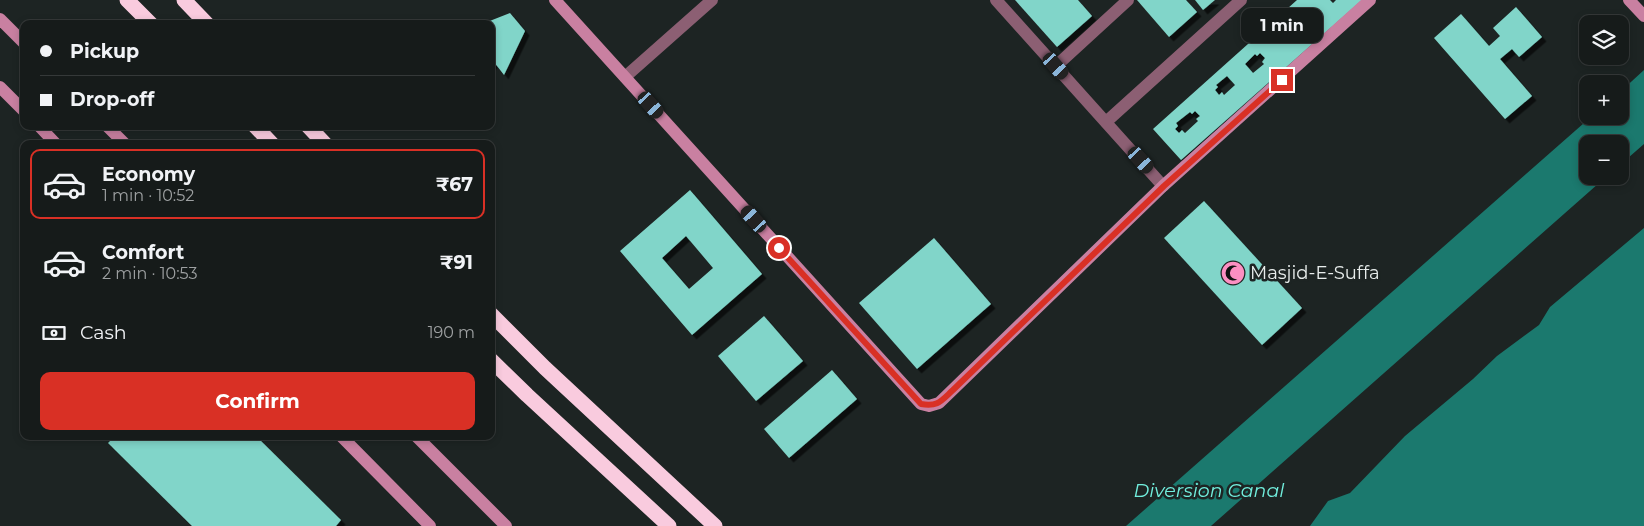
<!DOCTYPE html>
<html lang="en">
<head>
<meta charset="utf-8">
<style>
  body { margin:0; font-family:Montserrat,sans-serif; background:#1f2423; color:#f1f3f6; height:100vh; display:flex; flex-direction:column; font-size:19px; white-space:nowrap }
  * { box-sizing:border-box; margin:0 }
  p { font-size:16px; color:#9ea1a2 }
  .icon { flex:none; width:28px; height:28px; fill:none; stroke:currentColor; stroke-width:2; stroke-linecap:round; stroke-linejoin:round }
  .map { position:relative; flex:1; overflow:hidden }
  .details { position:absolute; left:20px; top:140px; width:475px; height:300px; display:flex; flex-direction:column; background:#161b1a; border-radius:10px; box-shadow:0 2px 8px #0003,0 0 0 1px #353939 }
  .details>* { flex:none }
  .top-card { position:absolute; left:20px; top:20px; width:475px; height:110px; border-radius:10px; box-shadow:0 2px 8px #0003,0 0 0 1px #353939; display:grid; align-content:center; height:110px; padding:0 20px; background:#161b1a }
  .tools { position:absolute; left:1579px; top:15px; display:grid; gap:10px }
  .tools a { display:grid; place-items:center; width:50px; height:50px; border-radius:10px; background:#161b1a; box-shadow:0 2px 8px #0003,0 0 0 1px #353939; font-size:25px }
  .end { position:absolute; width:22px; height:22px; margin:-11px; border:6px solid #d93025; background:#fff; box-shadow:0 0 0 2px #fff }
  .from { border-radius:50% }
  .bubble { position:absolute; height:35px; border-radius:10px; background:#161b1a; box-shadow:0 2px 8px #0003,0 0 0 1px #353939; font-size:16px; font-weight:700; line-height:35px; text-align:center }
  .car { position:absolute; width:15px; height:30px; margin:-15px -8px; border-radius:6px; box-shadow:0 0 4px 1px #0007; background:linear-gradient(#222 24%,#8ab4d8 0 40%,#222 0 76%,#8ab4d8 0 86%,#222 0) }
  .top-card b { display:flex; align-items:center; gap:18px; height:48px; font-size:19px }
  .top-card b+b { border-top:1px solid #353939 }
  .top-card i { width:12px; height:12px; background:#f1f3f6 }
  ul { padding:9px 0 0; list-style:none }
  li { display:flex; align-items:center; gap:15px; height:70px; margin:0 10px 8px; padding:0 10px; border:2px solid transparent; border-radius:10px }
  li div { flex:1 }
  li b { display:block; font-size:19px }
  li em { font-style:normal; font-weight:700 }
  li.selected { border-color:#d93025 }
  li>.icon { width:45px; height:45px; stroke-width:1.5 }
  .pay { display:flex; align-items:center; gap:12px; height:55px; padding:0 20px; font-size:19px }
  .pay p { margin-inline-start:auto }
  .primary-button { display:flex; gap:10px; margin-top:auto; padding:10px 20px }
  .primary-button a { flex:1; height:58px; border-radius:10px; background:#d93025; color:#fff; font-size:20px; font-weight:700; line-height:58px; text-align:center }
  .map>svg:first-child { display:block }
</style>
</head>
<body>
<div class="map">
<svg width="1644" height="526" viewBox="0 0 1644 526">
  <defs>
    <filter id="shadow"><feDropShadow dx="4.5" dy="4.5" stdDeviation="0" flood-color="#0009"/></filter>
  </defs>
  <rect width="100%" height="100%" fill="#1d2423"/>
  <g fill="#1b796e">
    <path d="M1644 70V144L1620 165V144H1588V176H1607L1211 526H1126L1592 116H1620V92Z"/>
    <path d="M1644 228V526H1310L1328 501 1350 493 1405 436 1473 379 1497 356 1539 325 1550 307Z"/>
  </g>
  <g fill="#81d5c9" fill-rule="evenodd" filter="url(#shadow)">
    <path d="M1015 0H1078L1092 16 1057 47Z"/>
    <path d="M1137 0H1186L1197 12 1169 37Z"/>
    <path d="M1195 0H1215L1203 10Z"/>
    <path d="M1297 0H1330L1333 3 1336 0H1362L1181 160 1153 129ZM1298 18 1300 20 1303 18 1307 23 1304 25 1306 28 1293 39 1291 37 1287 40 1283 35 1286 32 1285 30ZM1260 53 1265 58 1262 62 1264 64 1253 73 1245 64 1255 54 1257 56ZM1227 76 1235 85 1224 95 1222 92 1219 95 1215 90 1218 87 1216 85ZM1195 111 1200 116 1196 119 1198 121 1185 133 1182 130 1179 133 1175 129 1178 126 1176 123 1190 112 1192 114Z"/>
    <path d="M1516 7 1542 37 1519 57 1512 49 1500 59 1532 96 1505 119 1434 38 1461 14 1489 46 1500 36 1493 28Z"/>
    <path d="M510 13 525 31 504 75 494 62 491 66V24H482Z"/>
    <path d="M690 190 762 274 692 335 620 251ZM686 236 713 268 689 289 662 258Z"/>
    <path d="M1204 201 1302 308 1262 345 1164 238Z"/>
    <path d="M934 238 991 304 917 369 859 303Z"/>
    <path d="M764 316 803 361 756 401 718 356Z"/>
    <path d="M832 370 857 399 789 458 764 429Z"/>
    <path d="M115 436H256L341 520 336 526H192L108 443Z"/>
  </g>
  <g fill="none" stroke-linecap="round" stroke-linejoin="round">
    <g stroke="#8c5f73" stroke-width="12">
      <path d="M1056 66 1128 0"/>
      <path d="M1106 122 1241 0"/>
    </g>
    <g stroke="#8c5f73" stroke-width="12">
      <path d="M996 0 1163 186"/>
      <path d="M625 77 712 0"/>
    </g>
    <g stroke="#c980a1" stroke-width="12">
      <path d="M555 0 921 404 929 406 939 403 1163 186 1370 0"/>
      <path d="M1629 0 1644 16"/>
      <path d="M0 19 24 43"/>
      <path d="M0 87 24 111"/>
      <path d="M39 126 56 144"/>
      <path d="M107 126 125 144"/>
      <path d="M341 436 430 526"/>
      <path d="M416 436 506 526"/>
    </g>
    <g stroke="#f9cbde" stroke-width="15">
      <path d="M127 0 151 24"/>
      <path d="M184 0 207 24"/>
      <path d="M255 126 272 144"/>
      <path d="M308 126 325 144"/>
      <path d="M491 314 545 368 715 526"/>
      <path d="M491 360 527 395 669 526"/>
    </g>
  </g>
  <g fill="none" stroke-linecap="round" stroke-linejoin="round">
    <path stroke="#d93025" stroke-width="6" d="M779 248 921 404C938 407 941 401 953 390L1164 186 1282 80"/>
  </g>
  <defs>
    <g id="mosque-disc" transform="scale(1.25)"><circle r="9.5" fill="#fc8fc2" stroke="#1d2423"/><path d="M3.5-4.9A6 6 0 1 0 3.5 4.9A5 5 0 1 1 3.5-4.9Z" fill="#111"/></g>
  </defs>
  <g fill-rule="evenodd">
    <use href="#mosque-disc" x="1233" y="273"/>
  </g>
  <g text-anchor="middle" stroke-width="5" stroke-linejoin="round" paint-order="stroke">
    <g font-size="18" fill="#e8edec" stroke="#1d2423" text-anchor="start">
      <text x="1250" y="279">Masjid-E-Suffa</text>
    </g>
    <g font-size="19" font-style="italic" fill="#72efde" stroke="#1d2423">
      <text x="1209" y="497">Diversion Canal</text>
    </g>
  </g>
</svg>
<div class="tools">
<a><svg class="icon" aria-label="layers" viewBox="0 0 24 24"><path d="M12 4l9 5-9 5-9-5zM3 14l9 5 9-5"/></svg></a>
<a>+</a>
<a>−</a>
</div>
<i class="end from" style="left:779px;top:248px"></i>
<i class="end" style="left:1282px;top:80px"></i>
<div class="bubble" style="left:1241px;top:8px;width:82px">1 min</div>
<i class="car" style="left:1056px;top:66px;rotate:138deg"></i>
<i class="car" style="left:651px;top:105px;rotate:138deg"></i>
<i class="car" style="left:1141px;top:160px;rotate:138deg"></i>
<i class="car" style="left:754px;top:219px;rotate:318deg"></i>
<div class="top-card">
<b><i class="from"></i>Pickup</b>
<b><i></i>Drop-off</b>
</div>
<section class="details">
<ul>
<li class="selected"><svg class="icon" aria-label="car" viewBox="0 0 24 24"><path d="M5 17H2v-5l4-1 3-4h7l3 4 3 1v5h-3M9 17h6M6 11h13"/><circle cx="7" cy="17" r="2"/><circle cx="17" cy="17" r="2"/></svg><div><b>Economy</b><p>1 min · 10:52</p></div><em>₹67</em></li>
<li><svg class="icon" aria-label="car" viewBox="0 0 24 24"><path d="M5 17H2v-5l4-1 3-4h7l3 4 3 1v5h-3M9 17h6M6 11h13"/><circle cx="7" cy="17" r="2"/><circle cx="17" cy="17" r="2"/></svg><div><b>Comfort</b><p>2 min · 10:53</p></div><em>₹91</em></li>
</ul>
<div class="pay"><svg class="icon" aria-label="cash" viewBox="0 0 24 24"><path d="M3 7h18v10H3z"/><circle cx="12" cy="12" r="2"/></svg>Cash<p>190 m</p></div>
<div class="primary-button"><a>Confirm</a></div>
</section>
</div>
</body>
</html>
